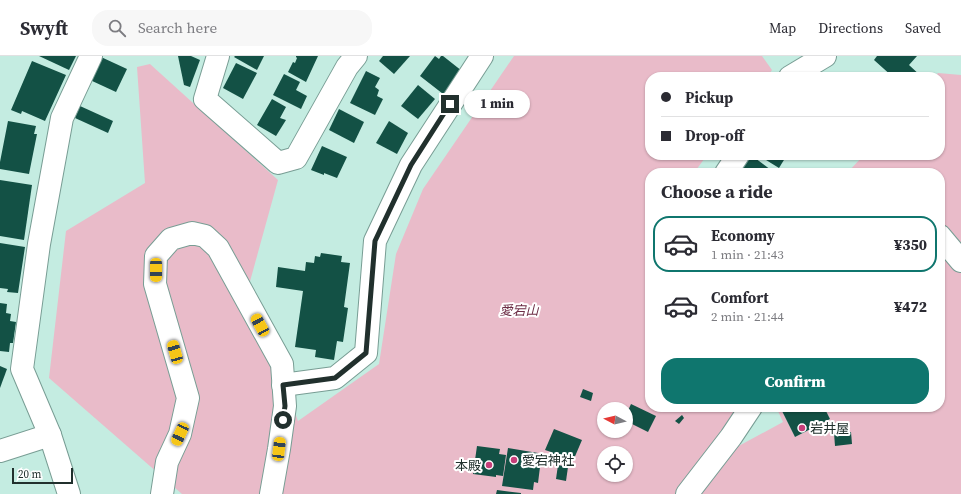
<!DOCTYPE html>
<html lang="en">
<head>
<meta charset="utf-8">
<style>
  body { margin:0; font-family:"Source Serif 4","Noto Sans JP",serif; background:#f7f7f7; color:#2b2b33; height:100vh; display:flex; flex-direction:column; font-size:15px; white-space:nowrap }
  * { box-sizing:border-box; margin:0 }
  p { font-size:13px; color:#7c7c81 }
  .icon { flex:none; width:22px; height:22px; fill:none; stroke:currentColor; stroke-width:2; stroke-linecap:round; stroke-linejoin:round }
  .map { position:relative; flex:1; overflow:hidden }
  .sheet { position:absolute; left:645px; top:112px; width:300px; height:244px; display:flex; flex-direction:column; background:#fff; border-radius:16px; box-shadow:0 1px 3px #0004 }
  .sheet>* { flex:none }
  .top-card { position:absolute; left:645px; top:16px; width:300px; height:88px; border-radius:16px; box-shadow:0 1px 3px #0004; display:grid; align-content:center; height:88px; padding:0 16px; background:#fff }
  .needle { width:26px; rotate:277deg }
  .controls { position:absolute; left:597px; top:346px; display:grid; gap:8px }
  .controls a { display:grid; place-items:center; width:36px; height:36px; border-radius:50%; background:#fff; box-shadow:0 1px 3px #0004; font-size:20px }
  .scale { position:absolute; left:12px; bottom:10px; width:61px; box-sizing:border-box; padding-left:4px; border:2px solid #21302d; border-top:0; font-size:11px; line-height:14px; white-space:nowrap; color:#21302d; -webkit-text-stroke:3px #fff; paint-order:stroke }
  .end { position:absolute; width:18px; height:18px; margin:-9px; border:5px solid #21302d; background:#fff; box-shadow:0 0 0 2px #fff }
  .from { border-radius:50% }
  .bubble { position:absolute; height:28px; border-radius:14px; background:#fff; box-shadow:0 1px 3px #0004; font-size:13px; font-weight:800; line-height:28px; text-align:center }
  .car { position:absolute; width:12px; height:24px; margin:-12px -6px; border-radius:5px; box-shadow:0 0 3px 1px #0007; background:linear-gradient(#f5c518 24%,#345 0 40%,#f5c518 0 76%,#345 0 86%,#f5c518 0) }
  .top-card b { display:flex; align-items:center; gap:14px; height:38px; font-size:15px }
  .top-card b+b { border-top:1px solid #e1e1e2 }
  .top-card i { width:10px; height:10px; background:#2b2b33 }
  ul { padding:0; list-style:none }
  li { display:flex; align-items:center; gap:12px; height:56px; margin:0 8px 6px; padding:0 8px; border:2px solid transparent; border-radius:16px }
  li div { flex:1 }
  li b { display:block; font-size:15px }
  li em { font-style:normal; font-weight:800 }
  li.on { border-color:#0f766e }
  li>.icon { width:36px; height:36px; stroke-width:1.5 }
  h2 { padding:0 16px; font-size:18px; line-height:48px }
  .button { display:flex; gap:8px; margin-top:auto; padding:8px 16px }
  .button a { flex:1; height:46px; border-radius:16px; background:#0f766e; color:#fff; font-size:16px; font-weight:800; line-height:46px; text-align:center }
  header { display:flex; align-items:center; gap:24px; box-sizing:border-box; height:56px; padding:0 20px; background:#fff; border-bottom:1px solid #e1e1e2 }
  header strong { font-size:19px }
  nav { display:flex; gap:22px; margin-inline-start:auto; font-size:14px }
  .search { width:280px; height:36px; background:#f7f7f7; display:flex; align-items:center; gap:10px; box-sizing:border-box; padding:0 14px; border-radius:16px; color:#7c7c81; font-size:15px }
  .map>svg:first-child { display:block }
</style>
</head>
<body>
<header>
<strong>Swyft</strong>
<div class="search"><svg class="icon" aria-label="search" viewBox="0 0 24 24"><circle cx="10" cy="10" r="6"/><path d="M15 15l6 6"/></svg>Search here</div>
<nav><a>Map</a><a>Directions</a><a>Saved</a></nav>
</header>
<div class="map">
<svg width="961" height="438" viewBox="0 0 961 438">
  <rect width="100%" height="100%" fill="#c4ece1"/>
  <path fill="#e9bbc9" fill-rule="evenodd" d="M514 0H762L772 14 767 21H650V99H707L694 117H650V351H763L727 369 735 392 783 366 776 351H780L795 381 830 363 824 351H940V117H847L864 99H940V21H934L938 17 961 19V438H182L49 322 66 175 145 127 137 11 150 8 278 124 249 229 298 365 379 308 396 198 423 133ZM604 353H626V375H604ZM604 397H626V419H604Z"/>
  <g fill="#135145">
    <path d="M39 0H76L69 14Z"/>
    <path d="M178 0H191L200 4 190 31 184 29Z"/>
    <path d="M235 0H264L257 14 234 1Z"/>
    <path d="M296 0H318L306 26 288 16 293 6 295 7 297 2 296 1Z"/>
    <path d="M383 0H410L394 18 379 5Z"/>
    <path d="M435 0 439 3 441 0H443L462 15 447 41 420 20Z"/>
    <path d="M877 0H917L909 9 922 21H893L874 4Z"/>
    <path d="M101 1 127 13 116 36 90 24Z"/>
    <path d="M32 5 66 19 45 65 22 55 21 58 11 54Z"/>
    <path d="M236 7 257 17 243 43 223 32Z"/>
    <path d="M366 15 380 22 375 31 379 34 377 40 383 43 375 59 350 47Z"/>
    <path d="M284 18 300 26 296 34 307 40 301 53 273 39Z"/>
    <path d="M418 29 435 43 418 63 401 50Z"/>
    <path d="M272 43 286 51 280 62 286 64 276 80 257 69Z"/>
    <path d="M80 50 113 65 108 77 75 62Z"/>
    <path d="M339 53 364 66 354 87 329 74Z"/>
    <path d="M8 65 36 70 34 78H37L29 118 0 113V106Z"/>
    <path d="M389 65 408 77 397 98 376 87Z"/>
    <path d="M322 90 347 101 337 122 324 117V119L311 114Z"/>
    <path d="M750 99H751L775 117H741L738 115Z"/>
    <path d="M758 99H787L779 112Z"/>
    <path d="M0 124 32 129 24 184 0 180Z"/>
    <path d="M0 187 25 191 18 237 7 236 8 233 0 232Z"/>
    <path d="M321 197 342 200 341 206 350 207 344 251 348 252 343 286 337 285 334 304 315 301 316 294 295 291 303 235 276 231 278 211 305 215 306 206 314 207 315 200 320 201Z"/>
    <path d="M0 247 7 248 6 257 11 258 10 265 16 266 13 287H10L9 296 0 295Z"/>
    <path d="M0 310 7 313 0 332Z"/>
    <path d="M583 333 593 337 591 345 580 341Z"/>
    <path d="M631 348 656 360 648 376 626 365V359Z"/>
    <path d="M780 351H824L830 363 795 381Z"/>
    <path d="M682 359 684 362 679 368 675 365Z"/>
    <path d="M554 373 582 384 573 405 562 400 560 407 548 403 551 396 545 394Z"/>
    <path d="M851 376 852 388 835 390 834 377Z"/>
    <path d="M477 390 500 393 499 398 506 399 503 420 496 419V421L473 418Z"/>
    <path d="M508 392 538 397 537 402 541 403 538 427 534 426 533 434 502 430Z"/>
    <path d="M558 409 568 411 566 425 556 423Z"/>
    <path d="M497 434 521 437V438H496Z"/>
  </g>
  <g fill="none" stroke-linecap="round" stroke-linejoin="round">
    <g stroke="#789d94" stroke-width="24">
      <g id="minor">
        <path d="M218 0 205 43 278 107 296 102 347 11 356 0"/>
        <path d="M790 21 825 0"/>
        <path d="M726 117 738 99"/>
        <path d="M940 180 961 205"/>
        <path d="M283 329 335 322 366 297 375 185 411 109 482 0"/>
        <path d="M0 395 50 379"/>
        <path d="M69 438 50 379 22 313 39 188 62 62 91 0"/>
        <path d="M162 438 167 406 180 378 188 342 155 228 156 200 171 183 192 177 205 180 218 192 282 308 285 350 279 393 271 438"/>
        <path d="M687 438 731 381 751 351"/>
      </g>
    </g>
    <use href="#minor" stroke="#fff" stroke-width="22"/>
  </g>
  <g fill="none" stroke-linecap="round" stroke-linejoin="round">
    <path stroke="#21302d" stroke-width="5" d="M283 364 285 350 283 329 335 322 366 297 375 185 411 109 450 48"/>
  </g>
  <g fill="#c63e79" stroke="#fff" stroke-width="1.5">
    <circle cx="802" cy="372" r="4"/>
    <circle cx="514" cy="404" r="4"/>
    <circle cx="489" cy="409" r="4"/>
  </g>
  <g text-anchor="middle" stroke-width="4" stroke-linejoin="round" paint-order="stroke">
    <g font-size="13" font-style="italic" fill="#6d2e46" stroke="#fff">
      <text x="519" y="259">愛宕山</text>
    </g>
    <g font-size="13" fill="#21302d" stroke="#fff" text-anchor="start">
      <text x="810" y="377">岩井屋</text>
      <text x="522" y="409">愛宕神社</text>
      <text x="481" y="414" text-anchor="end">本殿</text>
    </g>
  </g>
</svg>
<div class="controls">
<a><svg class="needle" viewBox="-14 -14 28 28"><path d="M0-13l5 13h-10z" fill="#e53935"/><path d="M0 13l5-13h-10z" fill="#7c7c81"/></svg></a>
<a><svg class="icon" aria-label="locate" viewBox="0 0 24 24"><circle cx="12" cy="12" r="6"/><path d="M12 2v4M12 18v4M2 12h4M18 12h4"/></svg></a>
</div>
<div class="scale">20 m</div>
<i class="end from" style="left:283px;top:364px"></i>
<i class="end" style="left:450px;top:48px"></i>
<div class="bubble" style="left:464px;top:34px;width:66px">1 min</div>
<i class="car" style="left:156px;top:214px;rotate:180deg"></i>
<i class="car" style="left:260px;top:269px;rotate:331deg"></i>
<i class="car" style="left:175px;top:296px;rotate:344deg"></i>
<i class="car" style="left:180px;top:378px;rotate:205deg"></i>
<i class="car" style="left:279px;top:393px;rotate:7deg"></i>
<div class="top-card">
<b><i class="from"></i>Pickup</b>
<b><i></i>Drop-off</b>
</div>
<section class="sheet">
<h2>Choose a ride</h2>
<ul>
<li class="on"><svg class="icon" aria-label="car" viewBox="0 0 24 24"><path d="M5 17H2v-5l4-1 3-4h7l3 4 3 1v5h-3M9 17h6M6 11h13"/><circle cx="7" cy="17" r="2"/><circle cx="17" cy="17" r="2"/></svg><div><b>Economy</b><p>1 min · 21:43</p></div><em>¥350</em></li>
<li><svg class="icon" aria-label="car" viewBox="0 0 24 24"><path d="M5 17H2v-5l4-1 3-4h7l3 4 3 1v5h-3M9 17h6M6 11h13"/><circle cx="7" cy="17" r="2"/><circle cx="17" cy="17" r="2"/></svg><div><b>Comfort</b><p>2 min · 21:44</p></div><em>¥472</em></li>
</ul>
<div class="button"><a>Confirm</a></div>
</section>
</div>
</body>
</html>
